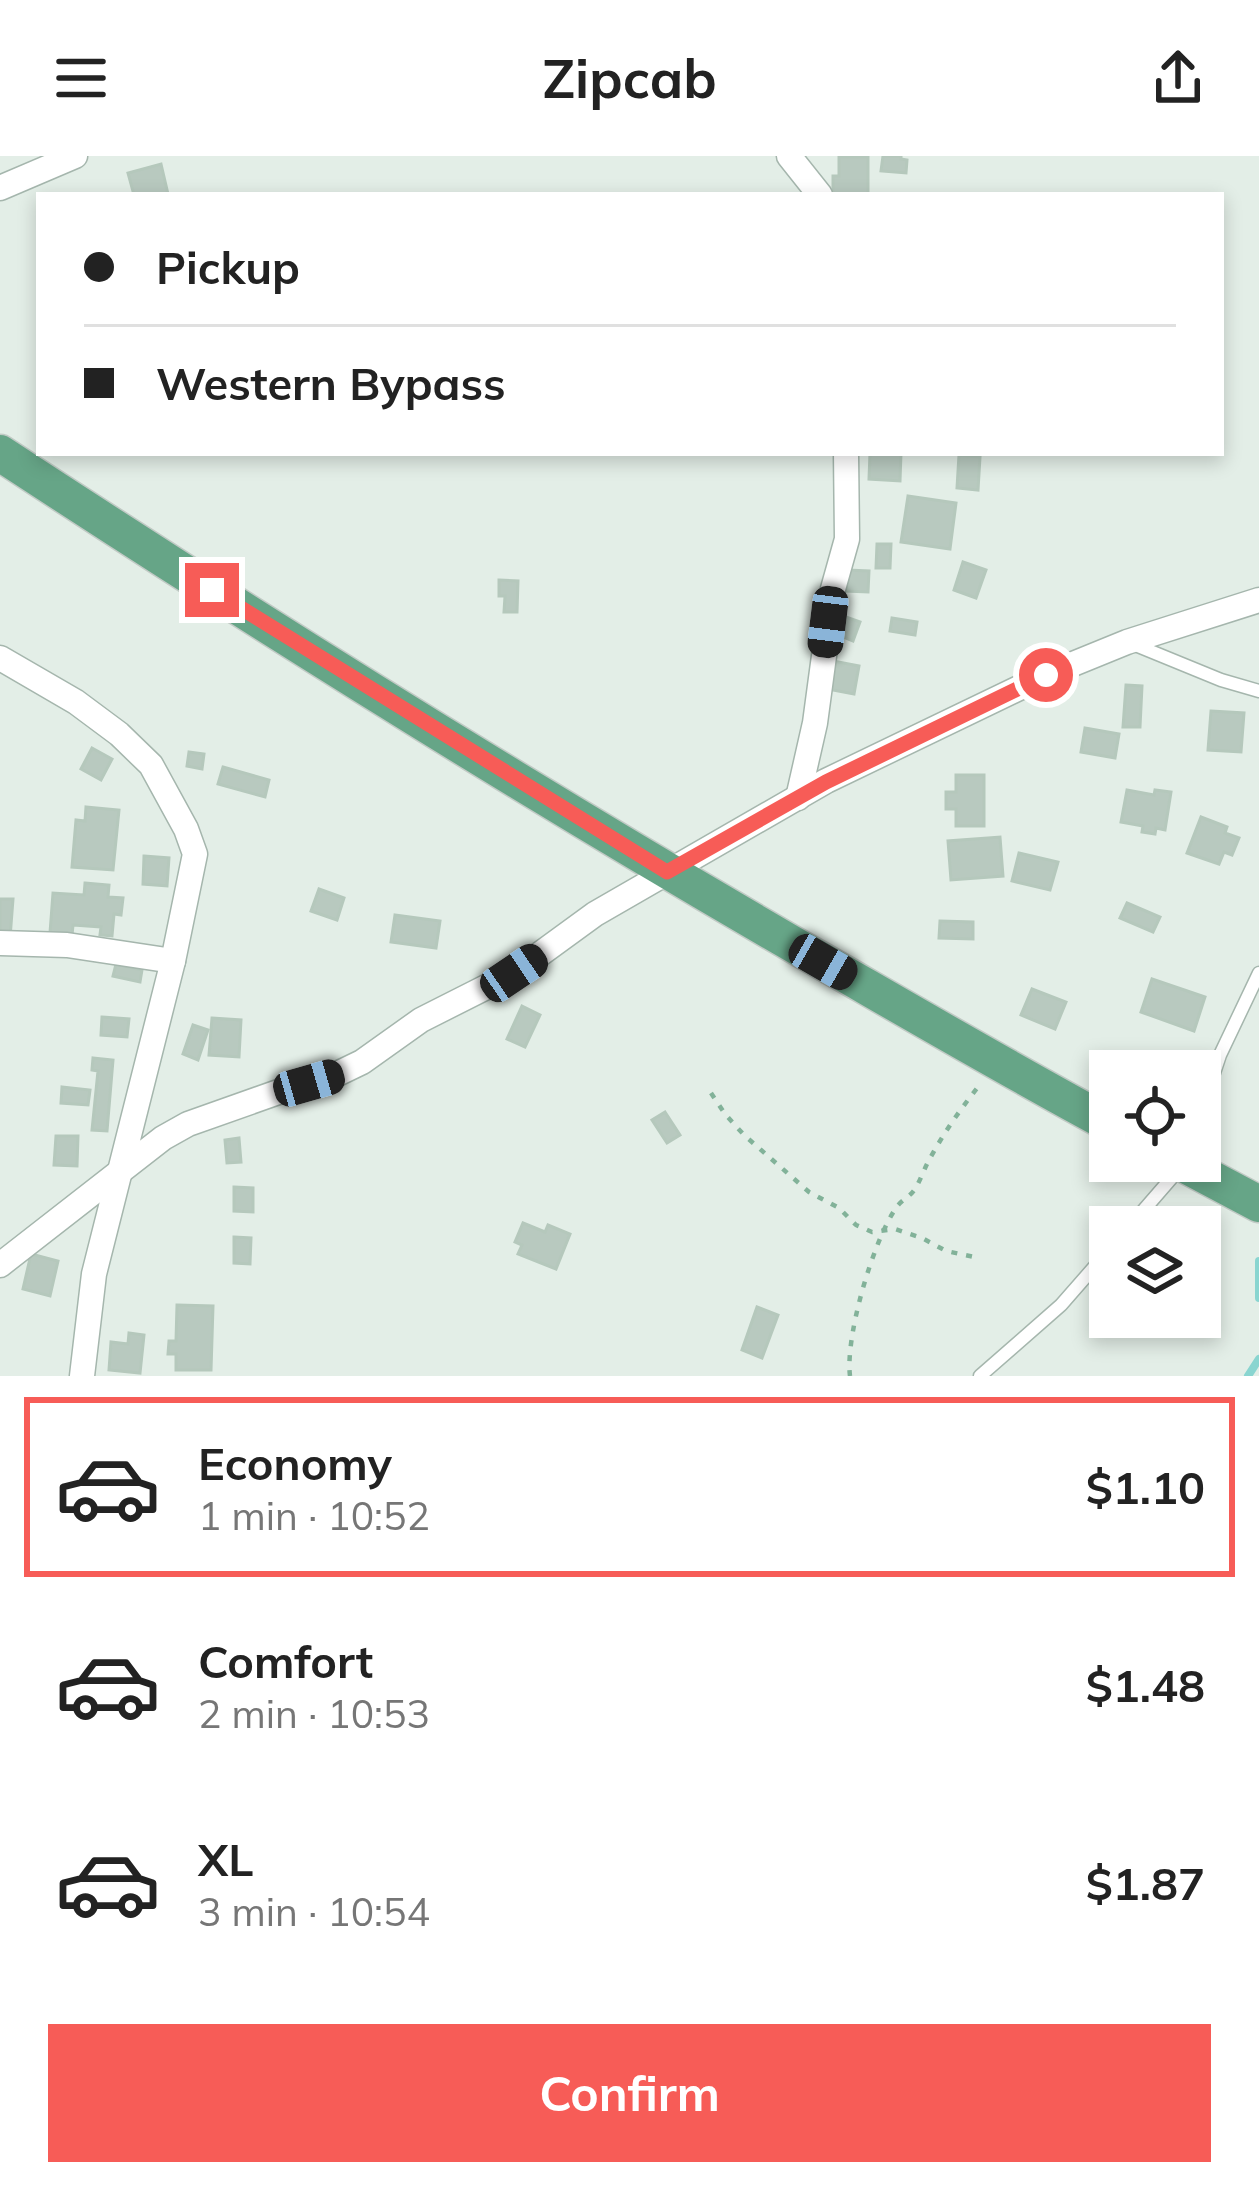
<!DOCTYPE html>
<html lang="en">
<head>
<meta charset="utf-8">
<style>
  body { margin:0; font-family:Mulish,sans-serif; background:#f2f2f2; color:#222; height:100vh; display:flex; flex-direction:column; font-size:45px; white-space:nowrap }
  * { box-sizing:border-box; margin:0 }
  p { font-size:39px; color:#767676 }
  .icon { flex:none; width:66px; height:66px; fill:none; stroke:currentColor; stroke-width:2; stroke-linecap:round; stroke-linejoin:round }
  .map { position:relative; height:1220px; overflow:hidden }
  .side { display:flex; flex-direction:column; background:#fff; flex:1 }
  .side>* { flex:none }
  .banner { position:absolute; left:36px; top:36px; width:1188px; height:264px; border-radius:0px; box-shadow:0 6px 18px #0003; display:grid; align-content:center; height:264px; padding:0 48px; background:#fff }
  .controls { position:absolute; left:1089px; top:894px; display:grid; gap:24px }
  .controls a { display:grid; place-items:center; width:132px; height:132px; border-radius:0px; background:#fff; box-shadow:0 6px 18px #0003; font-size:60px }
  .end { position:absolute; width:54px; height:54px; margin:-27px; border:15px solid #f75c57; background:#fff; box-shadow:0 0 0 6px #fff }
  .from { border-radius:50% }
  .car { position:absolute; width:36px; height:72px; margin:-36px -18px; border-radius:15px; box-shadow:0 0 9px 3px #0007; background:linear-gradient(#222 24%,#8ab4d8 0 40%,#222 0 76%,#8ab4d8 0 86%,#222 0) }
  .banner b { display:flex; align-items:center; gap:42px; height:114px; font-size:45px }
  .banner b+b { border-top:3px solid #e0e0e0 }
  .banner i { width:30px; height:30px; background:#222 }
  ul { padding:21px 0 0; list-style:none }
  li { display:flex; align-items:center; gap:36px; height:180px; margin:0 24px 18px; padding:0 24px; border:6px solid transparent; border-radius:0px }
  li div { flex:1 }
  li b { display:block; font-size:45px }
  li em { font-style:normal; font-weight:700 }
  li.selected { border-color:#f75c57 }
  li>.icon { width:108px; height:108px; stroke-width:1.5 }
  .primary-button { display:flex; gap:24px; margin-top:auto; padding:24px 48px }
  .primary-button a { flex:1; height:138px; border-radius:0px; background:#f75c57; color:#fff; font-size:48px; font-weight:700; line-height:138px; text-align:center }
  header { display:flex; justify-content:space-between; align-items:center; height:156px; padding:0 48px; background:#fff; font-size:54px; font-weight:700 }
  .map>svg:first-child { display:block }
</style>
</head>
<body>
<header><svg class="icon" aria-label="menu" viewBox="0 0 24 24"><path d="M4 6h16M4 12h16M4 18h16"/></svg>Zipcab<svg class="icon" aria-label="share" viewBox="0 0 24 24"><path d="M12 15V3M7 8l5-5 5 5M5 13v7h14v-7"/></svg></header>
<div class="map">
<svg width="1259" height="1220" viewBox="0 0 1259 1220">
  <rect width="100%" height="100%" fill="#e3eee7"/>
  <g fill="none" stroke-linecap="round" stroke-linejoin="round">
    <g stroke="#89d5d0" stroke-width="8">
      <path d="M1259 1105V1142"/>
      <path d="M1248 1220 1259 1203"/>
    </g>
  </g>
  <g fill="#b8c9bf" stroke="#b5c8bc" stroke-width="3">
    <path d="M883 0H901V3L907 4 906 17 881 15Z"/>
    <path d="M839 1H868V39H833V20H839Z"/>
    <path d="M161 8 168 38 134 39 128 17Z"/>
    <path d="M870 297H901L900 325 869 323Z"/>
    <path d="M959 299 980 301 978 334 957 332Z"/>
    <path d="M908 340 956 347 950 393 901 386Z"/>
    <path d="M877 388H891L890 412H876Z"/>
    <path d="M963 406 986 414 976 442 954 434Z"/>
    <path d="M847 414 869 415 868 436 846 435Z"/>
    <path d="M499 424 518 425 517 456H504L505 440H499Z"/>
    <path d="M843 460 860 466 853 485 836 478Z"/>
    <path d="M892 462 917 466 915 479 890 475Z"/>
    <path d="M833 505 859 510 854 538 828 533Z"/>
    <path d="M1126 529 1142 530 1140 571H1123Z"/>
    <path d="M1211 555 1244 557 1241 596 1208 594Z"/>
    <path d="M1085 572 1119 578 1115 602 1081 596Z"/>
    <path d="M92 592 112 603 101 624 81 613Z"/>
    <path d="M189 596 204 598 202 613 187 610Z"/>
    <path d="M223 611 269 624 265 641 218 628Z"/>
    <path d="M956 619H984V670H956V653H946V636H956Z"/>
    <path d="M1127 634 1154 639 1155 634 1171 636 1165 674 1156 672 1155 678 1142 676 1143 670 1121 666Z"/>
    <path d="M86 651 119 654 113 714 72 711 76 664 85 665Z"/>
    <path d="M1201 661 1227 671 1225 677 1239 682 1232 699 1224 696 1219 708 1187 697Z"/>
    <path d="M1000 681 1003 720 951 724 948 685Z"/>
    <path d="M1019 697 1058 706 1050 734 1012 725Z"/>
    <path d="M144 700 169 702 167 730 143 728Z"/>
    <path d="M85 727 109 729 108 741 123 742 121 759 114 758 112 780 100 779 101 771 73 769 72 779 50 777 53 737 84 739Z"/>
    <path d="M319 733 344 742 337 764 311 755Z"/>
    <path d="M0 743H13L10 782 0 781Z"/>
    <path d="M1127 747 1160 761 1153 776 1120 762Z"/>
    <path d="M395 759 440 765 436 792 391 786Z"/>
    <path d="M940 765 973 766V783L939 782Z"/>
    <path d="M116 808 142 814 140 826 113 820Z"/>
    <path d="M1152 823 1205 841 1194 875 1141 856Z"/>
    <path d="M1032 833 1066 846 1055 873 1021 859Z"/>
    <path d="M522 850 540 859 525 891 507 883Z"/>
    <path d="M102 861 129 863 127 881 101 879Z"/>
    <path d="M212 862 241 864 239 901 209 899Z"/>
    <path d="M193 869 208 874 198 904 183 898Z"/>
    <path d="M93 902 113 904 107 975 92 974 98 915 92 914Z"/>
    <path d="M62 931 90 934 88 949 61 947Z"/>
    <path d="M665 956 680 979 667 987 652 964Z"/>
    <path d="M56 980H78L77 1010 54 1009Z"/>
    <path d="M239 982 241 1006 227 1007 225 984Z"/>
    <path d="M234 1031 253 1032V1056L234 1055Z"/>
    <path d="M523 1067 545 1076 548 1069 570 1078 556 1113 518 1098 522 1089 515 1086Z"/>
    <path d="M234 1081 251 1082 250 1108 234 1107Z"/>
    <path d="M31 1098 58 1105 50 1140 23 1133Z"/>
    <path d="M177 1149 213 1150 211 1214H176V1198H168L169 1185H176Z"/>
    <path d="M757 1151 778 1159 762 1202 742 1194Z"/>
    <path d="M129 1177 144 1179 140 1217 109 1214 111 1186 128 1188Z"/>
  </g>
  <g fill="none" stroke-linecap="round" stroke-linejoin="round">
    <g stroke="#a5b6ad" stroke-width="15">
      <g id="lane">
        <path d="M1133 488 1221 524 1259 535"/>
        <path d="M1200 959 1220 899 1259 817"/>
        <path d="M1129 1071 1181 1011"/>
        <path d="M980 1220 1061 1149 1110 1093"/>
      </g>
    </g>
    <g stroke="#a5b6ad" stroke-width="27">
      <g id="street">
        <path d="M789 0 820 39"/>
        <path d="M0 32 75 0"/>
        <path d="M0 502 76 546 119 578 151 609 186 673 195 698 173 805 94 1118 82 1220"/>
        <path d="M798 642 815 567 833 433 847 383 846 297"/>
        <path d="M0 787 67 789 173 805"/>
        <path d="M0 1109 163 982 188 968 284 934 333 920 362 906 421 864 514 817 595 758 826 625 1046 519 1127 486 1259 444"/>
      </g>
    </g>
    <g stroke="#c1cac5" stroke-width="39">
      <g id="primary">
        <path d="M0 297C273 476 551 649 834 812 926 865 1017 918 1110 968"/>
        <path d="M1178 1005 1259 1048"/>
      </g>
    </g>
    <g stroke="#82b299" stroke-width="4.5" stroke-dasharray="6 9" stroke-linecap="butt">
      <path d="M711 937 725 958 744 979 809 1036 839 1052 856 1069 872 1076 895 1073 922 1082 946 1095 979 1102"/>
      <path d="M850 1220C845 1181 873 1085 896 1052 901 1044 910 1041 915 1033 920 1025 923 1016 927 1008 941 981 959 955 978 931"/>
    </g>
    <use href="#lane" stroke="#fff" stroke-width="12"/>
    <use href="#street" stroke="#fff" stroke-width="24"/>
    <use href="#primary" stroke="#66a587" stroke-width="36"/>
  </g>
  <g fill="none" stroke-linecap="round" stroke-linejoin="round">
    <path stroke="#f75c57" stroke-width="15" d="M212 434 667 716 826 626 1046 519"/>
  </g>
</svg>
<div class="controls">
<a><svg class="icon" aria-label="locate" viewBox="0 0 24 24"><circle cx="12" cy="12" r="6"/><path d="M12 2v4M12 18v4M2 12h4M18 12h4"/></svg></a>
<a><svg class="icon" aria-label="layers" viewBox="0 0 24 24"><path d="M12 4l9 5-9 5-9-5zM3 14l9 5 9-5"/></svg></a>
</div>
<i class="end from" style="left:1046px;top:519px"></i>
<i class="end" style="left:212px;top:434px"></i>
<i class="car" style="left:828px;top:466px;rotate:187deg"></i>
<i class="car" style="left:823px;top:806px;rotate:120deg"></i>
<i class="car" style="left:514px;top:817px;rotate:56deg"></i>
<i class="car" style="left:309px;top:927px;rotate:74deg"></i>
<div class="banner">
<b><i class="from"></i>Pickup</b>
<b><i></i>Western Bypass</b>
</div>
</div>
<section class="side">
<ul>
<li class="selected"><svg class="icon" aria-label="car" viewBox="0 0 24 24"><path d="M5 17H2v-5l4-1 3-4h7l3 4 3 1v5h-3M9 17h6M6 11h13"/><circle cx="7" cy="17" r="2"/><circle cx="17" cy="17" r="2"/></svg><div><b>Economy</b><p>1 min · 10:52</p></div><em>$1.10</em></li>
<li><svg class="icon" aria-label="car" viewBox="0 0 24 24"><path d="M5 17H2v-5l4-1 3-4h7l3 4 3 1v5h-3M9 17h6M6 11h13"/><circle cx="7" cy="17" r="2"/><circle cx="17" cy="17" r="2"/></svg><div><b>Comfort</b><p>2 min · 10:53</p></div><em>$1.48</em></li>
<li><svg class="icon" aria-label="car" viewBox="0 0 24 24"><path d="M5 17H2v-5l4-1 3-4h7l3 4 3 1v5h-3M9 17h6M6 11h13"/><circle cx="7" cy="17" r="2"/><circle cx="17" cy="17" r="2"/></svg><div><b>XL</b><p>3 min · 10:54</p></div><em>$1.87</em></li>
</ul>
<div class="primary-button"><a>Confirm</a></div>
</section>
</body>
</html>
